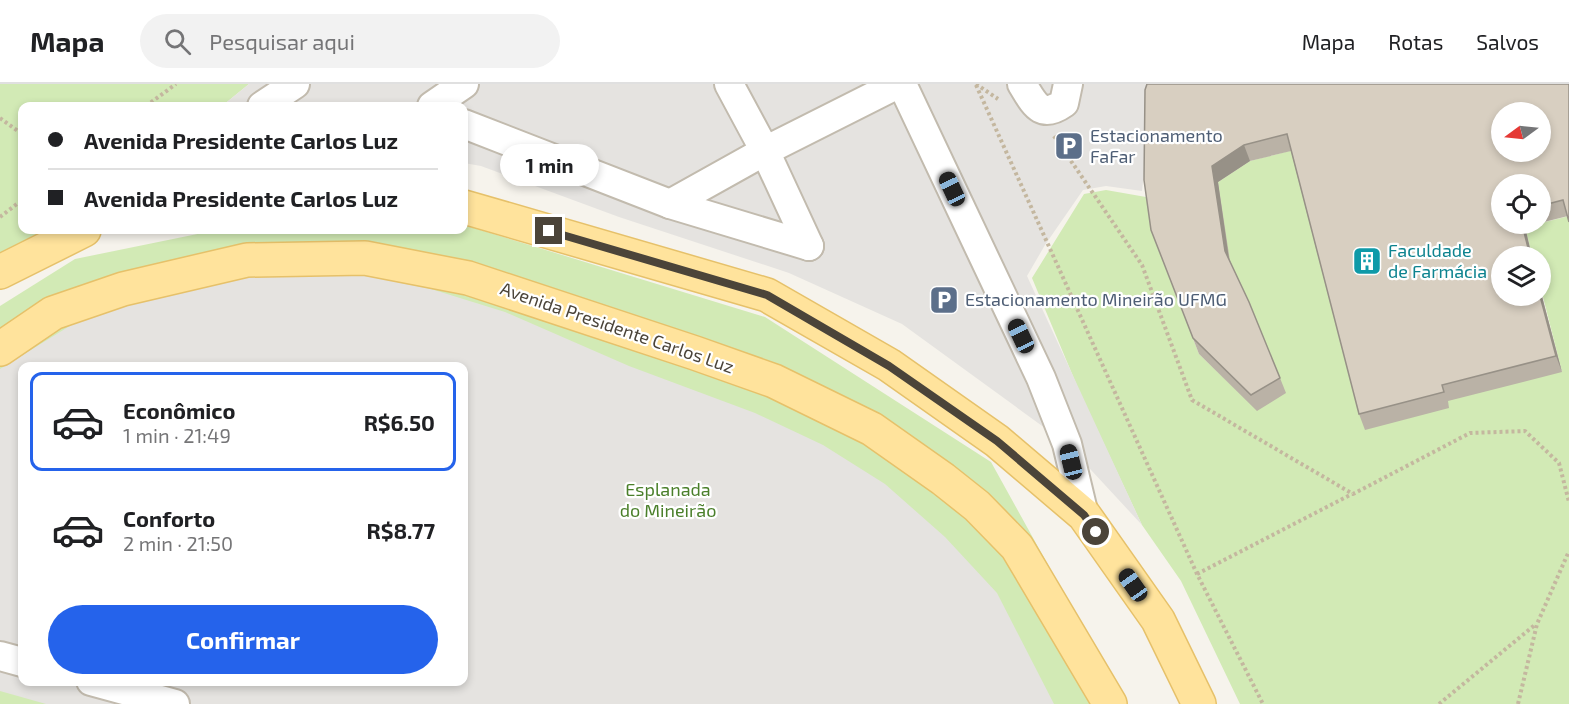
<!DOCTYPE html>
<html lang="pt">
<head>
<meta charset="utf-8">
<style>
  body { margin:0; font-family:"Exo 2",sans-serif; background:#f2f2f2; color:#202124; height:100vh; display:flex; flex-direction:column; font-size:22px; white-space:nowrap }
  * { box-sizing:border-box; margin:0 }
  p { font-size:20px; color:#757577 }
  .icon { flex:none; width:33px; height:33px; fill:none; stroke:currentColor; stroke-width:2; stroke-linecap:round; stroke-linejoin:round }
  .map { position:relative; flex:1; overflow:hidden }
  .drawer { position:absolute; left:18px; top:278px; width:450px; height:324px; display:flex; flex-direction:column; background:#fff; border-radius:12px; box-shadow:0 3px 9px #0003 }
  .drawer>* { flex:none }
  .hud { position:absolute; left:18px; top:18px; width:450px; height:132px; border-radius:12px; box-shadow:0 3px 9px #0003; display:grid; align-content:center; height:132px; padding:0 30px; background:#fff }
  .needle { width:39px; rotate:255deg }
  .fabs { position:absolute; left:1491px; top:18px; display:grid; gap:12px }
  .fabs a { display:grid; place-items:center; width:60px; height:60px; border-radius:50%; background:#fff; box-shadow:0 3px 9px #0003; font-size:30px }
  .end { position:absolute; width:27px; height:27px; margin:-14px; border:8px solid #4b4439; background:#fff; box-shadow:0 0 0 3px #fff }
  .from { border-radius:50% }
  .bubble { position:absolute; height:42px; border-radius:21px; background:#fff; box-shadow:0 3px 9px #0003; font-size:20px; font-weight:700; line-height:42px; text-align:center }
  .car { position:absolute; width:18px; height:36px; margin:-18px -9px; border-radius:8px; box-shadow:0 0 4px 2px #0007; background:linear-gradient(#222 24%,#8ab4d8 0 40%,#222 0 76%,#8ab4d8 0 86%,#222 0) }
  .hud b { display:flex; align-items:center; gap:21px; height:57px; font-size:22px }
  .hud b+b { border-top:2px solid #e0e0e0 }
  .hud i { width:15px; height:15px; background:#202124 }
  ul { padding:10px 0 0; list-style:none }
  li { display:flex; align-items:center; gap:18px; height:99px; margin:0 12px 9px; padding:0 18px; border:3px solid transparent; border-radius:12px }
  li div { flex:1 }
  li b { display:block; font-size:22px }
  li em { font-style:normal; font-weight:700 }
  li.on { border-color:#2563eb }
  li>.icon { width:54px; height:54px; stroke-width:1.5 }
  .cta { display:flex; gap:12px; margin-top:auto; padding:12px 30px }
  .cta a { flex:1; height:69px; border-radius:36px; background:#2563eb; color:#fff; font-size:24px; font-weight:700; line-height:69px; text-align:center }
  header { display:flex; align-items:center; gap:36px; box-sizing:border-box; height:84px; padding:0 30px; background:#fff; border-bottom:2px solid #e0e0e0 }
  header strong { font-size:28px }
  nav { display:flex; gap:33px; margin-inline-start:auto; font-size:21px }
  .search { width:420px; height:54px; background:#f2f2f2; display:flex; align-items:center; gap:15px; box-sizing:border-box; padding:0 21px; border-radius:33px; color:#757577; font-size:22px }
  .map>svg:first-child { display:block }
</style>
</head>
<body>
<header>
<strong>Mapa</strong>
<div class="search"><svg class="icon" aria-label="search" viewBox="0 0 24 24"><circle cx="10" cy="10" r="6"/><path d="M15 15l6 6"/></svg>Pesquisar aqui</div>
<nav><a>Mapa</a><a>Rotas</a><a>Salvos</a></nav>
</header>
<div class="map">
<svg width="1569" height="620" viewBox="0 0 1569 620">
  <rect width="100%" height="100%" fill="#f6f3ec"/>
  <g fill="#d2eab5" fill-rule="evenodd">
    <path d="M0 0H249L222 22H22V146H62L0 188Z"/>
    <path d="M1293 66 1410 169 1562 288 1541 205 1540 172H1532L1525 143 1569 132V620H1240L1181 497 1142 441 1080 309 1032 194 1084 110 1106 106 1146 113 1157 162 1199 270 1257 326 1230 182 1218 98 1250 77Z"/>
    <path d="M464 141 765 233 991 378 1125 620H0V222L75 175 217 146H464ZM22 282H464V597H22Z"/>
  </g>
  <g fill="#e5e3e0" fill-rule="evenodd">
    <path d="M249 0H1159L1151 22 1142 107 1106 102 1083 106 1045 161 1027 192 1142 441 1067 360 902 240 789 189 619 133 481 82 464 79V22H222Z"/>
    <path d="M333 185 431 205 505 228 629 282 755 329 823 361 885 400 945 453 997 509 1054 620H46L0 607V285L94 227 180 195ZM22 282H464V597H22Z"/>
  </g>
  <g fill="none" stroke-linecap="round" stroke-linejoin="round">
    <g stroke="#c2bbae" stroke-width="32">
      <g id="minor">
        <path d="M729 0 765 67 809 162"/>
        <path d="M902 0 1041 294 1067 360 1084 431"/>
        <path d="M1022 0C1034 19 1040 36 1064 19L1068 0"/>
        <path d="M262 22 295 0"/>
        <path d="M432 22 464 0"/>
        <path d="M464 40 670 120 809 162"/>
        <path d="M670 120 765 67 898 0"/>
        <path d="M0 572 22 578"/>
        <path d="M91 597 175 620"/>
      </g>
    </g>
    <g stroke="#e6c16a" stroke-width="36">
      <g id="major">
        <path d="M464 123 767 211 889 281 997 357 1084 431 1158 536 1199 620"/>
        <path d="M0 188 84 146"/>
        <path d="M0 265 53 229 123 205 247 176 365 174 468 194 695 269 774 297 872 345 943 395 977 422 1017 463 1110 620"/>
      </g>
    </g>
    <g stroke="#c4b79f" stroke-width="4" stroke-dasharray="3 3" stroke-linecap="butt">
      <path d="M976 0 998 15"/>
      <path d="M976 1 1197 490 1263 620"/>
      <path d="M146 22 176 0"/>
      <path d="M0 34 22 50"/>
      <path d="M1054 52 1142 181 1192 316 1353 410 1470 349 1525 347 1559 379 1569 418"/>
      <path d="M0 133 22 116"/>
      <path d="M1197 490 1352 410"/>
      <path d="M1439 620 1536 540"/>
      <path d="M1518 620 1537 540 1569 467"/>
    </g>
    <use href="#minor" stroke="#fff" stroke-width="28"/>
    <use href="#major" stroke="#ffe39c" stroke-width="33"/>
  </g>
  <path fill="#bab2a6" d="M1569 0 1568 132 1540 139V100L1502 140H1539L1525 143 1540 212V205L1562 288 1448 317 1449 324 1365 346 1359 330 1291 67 1250 77 1218 98 1230 177 1280 294 1286 309 1257 327 1199 270 1151 146 1145 6Z"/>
  <g fill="#979187">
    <path d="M1244 61 1250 77 1218 98 1230 182 1225 167 1212 82Z"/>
    <path d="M1522 140H1523L1525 143 1532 172H1530Z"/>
    <path d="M1540 205 1562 288 1556 272 1540 212Z"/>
  </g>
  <path fill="#d8cfc1" stroke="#979187" stroke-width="1.5" fill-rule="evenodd" d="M1147 0H1569V138L1563 116 1540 122V100H1502V140H1522L1530 172H1502V212H1540L1556 272 1442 301 1444 308 1359 330 1287 50 1244 61 1212 82 1225 167 1249 218 1280 294 1251 311 1193 254 1151 146 1144 96 1145 6ZM1502 28H1540V68H1502Z"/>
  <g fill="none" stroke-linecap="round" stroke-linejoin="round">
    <path stroke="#4b4439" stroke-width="8" d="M549 147 767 211 889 282 997 357 1084 431 1096 448"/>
  </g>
  <defs>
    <g id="parking-square" transform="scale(1.5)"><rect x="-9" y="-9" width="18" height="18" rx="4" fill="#5c6f8a" stroke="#fff"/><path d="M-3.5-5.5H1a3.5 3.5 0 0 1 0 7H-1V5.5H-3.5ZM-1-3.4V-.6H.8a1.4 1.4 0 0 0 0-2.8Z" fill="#fff"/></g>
    <g id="building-square" transform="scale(1.5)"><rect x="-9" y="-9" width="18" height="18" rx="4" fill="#0f9aa8" stroke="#fff"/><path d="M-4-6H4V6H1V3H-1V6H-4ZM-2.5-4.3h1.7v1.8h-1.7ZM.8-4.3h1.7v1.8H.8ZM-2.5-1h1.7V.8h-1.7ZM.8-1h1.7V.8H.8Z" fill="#fff"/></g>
  </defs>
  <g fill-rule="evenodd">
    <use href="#parking-square" x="1069" y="62"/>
    <use href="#building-square" x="1367" y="177"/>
    <use href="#parking-square" x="944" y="216"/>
  </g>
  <g text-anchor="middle" stroke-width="4.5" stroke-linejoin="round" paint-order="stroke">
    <g font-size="18" fill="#4e5e75" stroke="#fff" text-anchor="start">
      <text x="1090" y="58">Estacionamento<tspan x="1090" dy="21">FaFar</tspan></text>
      <text x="965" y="222">Estacionamento Mineirão UFMG</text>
    </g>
    <g font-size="18" fill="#0d838f" stroke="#fff" text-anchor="start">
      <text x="1388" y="173">Faculdade<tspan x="1388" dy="21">de Farmácia</tspan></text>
    </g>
    <g font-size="18" fill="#4b4439" stroke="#fff">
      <text transform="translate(617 244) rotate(19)" y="6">Avenida Presidente Carlos Luz</text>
    </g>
    <g font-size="18" fill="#4a7f2a" stroke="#fff">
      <text x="668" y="412">Esplanada<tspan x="668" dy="21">do Mineirão</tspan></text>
    </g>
  </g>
</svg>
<div class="fabs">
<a><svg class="needle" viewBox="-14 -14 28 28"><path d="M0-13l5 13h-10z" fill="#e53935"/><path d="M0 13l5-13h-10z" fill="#757577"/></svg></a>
<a><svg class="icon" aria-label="locate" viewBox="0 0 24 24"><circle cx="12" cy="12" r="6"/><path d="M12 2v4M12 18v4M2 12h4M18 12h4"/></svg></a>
<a><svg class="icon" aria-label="layers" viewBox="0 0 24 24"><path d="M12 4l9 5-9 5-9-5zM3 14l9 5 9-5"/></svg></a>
</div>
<i class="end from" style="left:1096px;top:448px"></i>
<i class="end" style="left:549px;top:147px"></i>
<div class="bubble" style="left:500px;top:60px;width:99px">1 min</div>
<i class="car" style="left:952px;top:105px;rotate:335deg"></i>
<i class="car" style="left:1021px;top:252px;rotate:335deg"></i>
<i class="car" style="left:1071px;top:378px;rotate:346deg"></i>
<i class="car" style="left:1133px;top:501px;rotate:325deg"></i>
<div class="hud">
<b><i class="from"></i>Avenida Presidente Carlos Luz</b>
<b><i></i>Avenida Presidente Carlos Luz</b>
</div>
<section class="drawer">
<ul>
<li class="on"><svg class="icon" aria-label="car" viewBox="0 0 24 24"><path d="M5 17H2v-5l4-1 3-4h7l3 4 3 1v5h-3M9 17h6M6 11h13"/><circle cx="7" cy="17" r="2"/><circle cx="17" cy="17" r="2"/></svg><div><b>Econômico</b><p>1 min · 21:49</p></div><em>R$6.50</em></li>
<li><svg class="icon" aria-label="car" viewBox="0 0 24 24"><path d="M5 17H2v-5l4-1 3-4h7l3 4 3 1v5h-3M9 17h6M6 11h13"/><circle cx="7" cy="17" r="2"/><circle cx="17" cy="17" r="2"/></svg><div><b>Conforto</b><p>2 min · 21:50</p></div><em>R$8.77</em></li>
</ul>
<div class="cta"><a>Confirmar</a></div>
</section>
</div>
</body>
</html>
